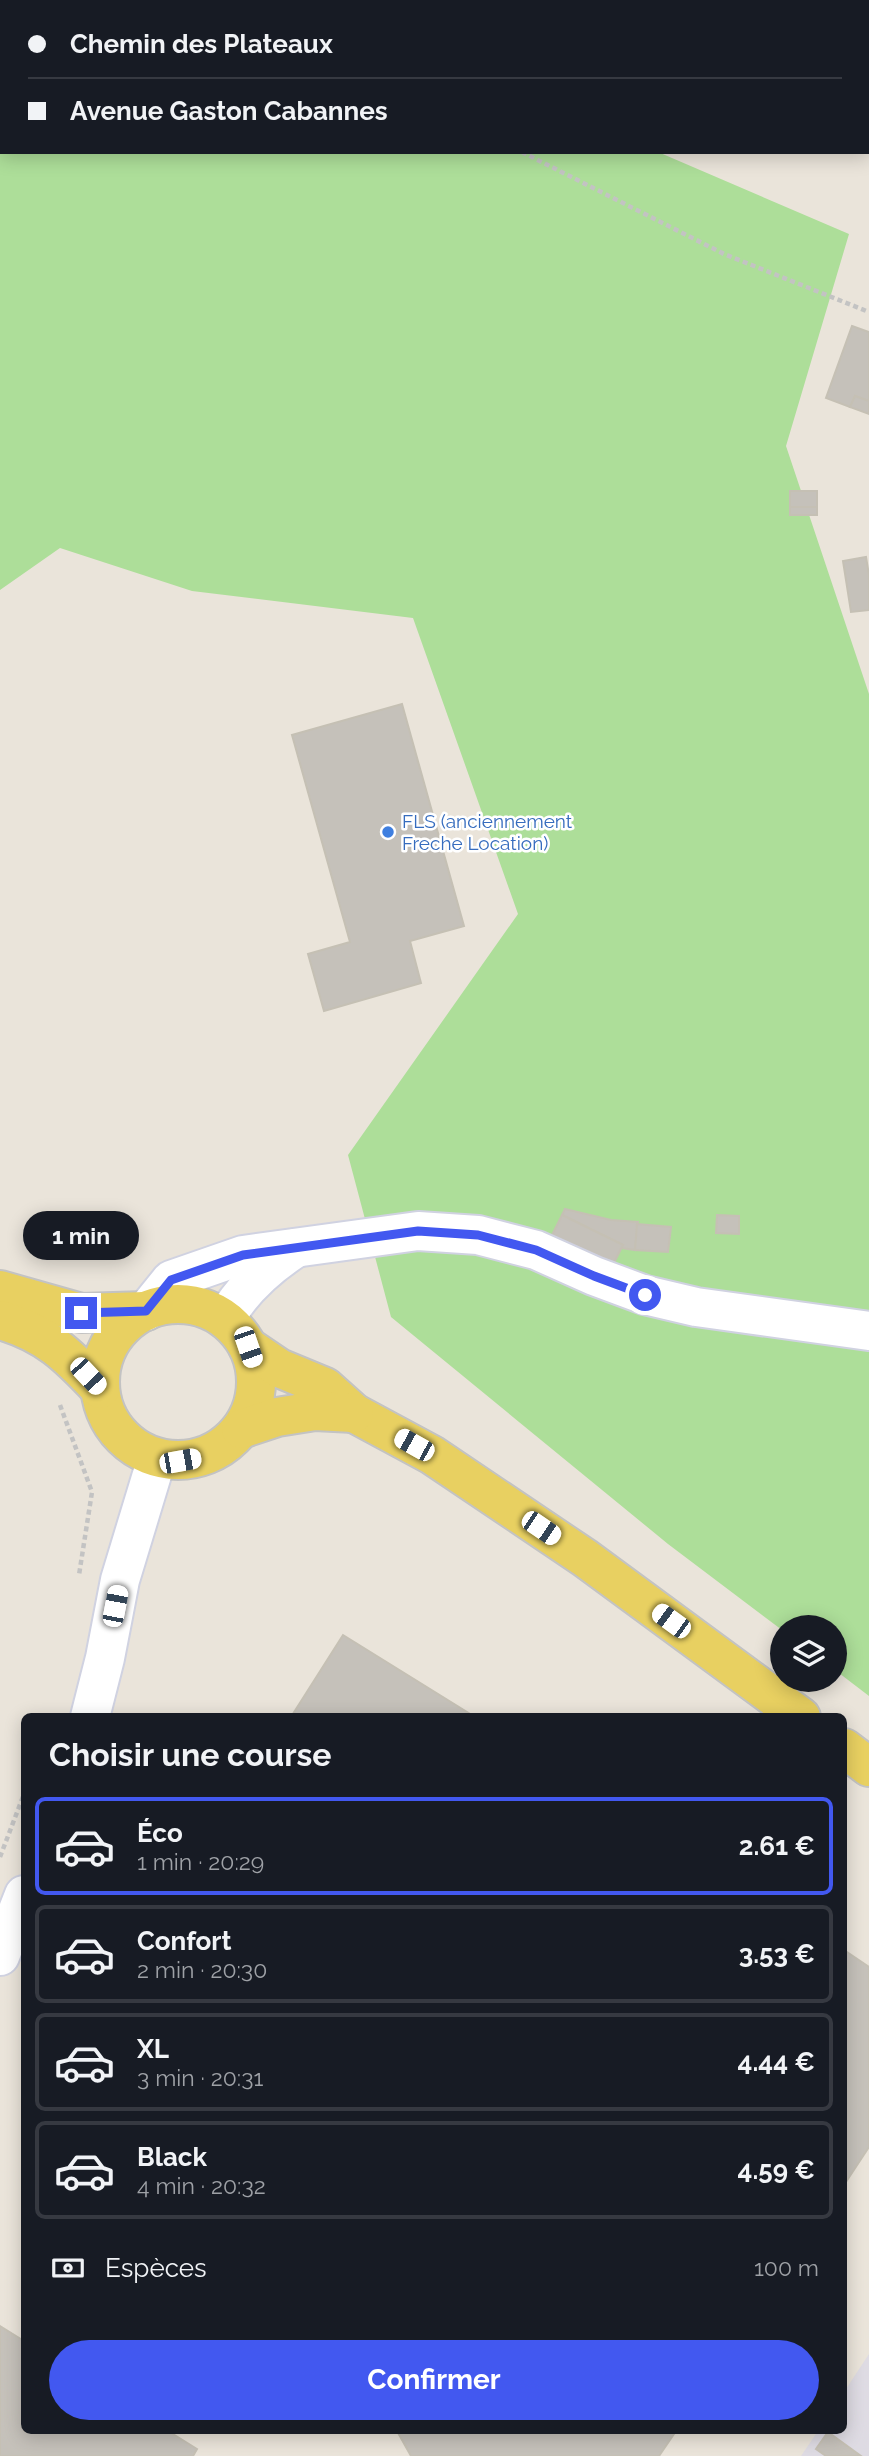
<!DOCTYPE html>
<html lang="fr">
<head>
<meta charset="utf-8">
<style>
  body { margin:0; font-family:Raleway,sans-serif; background:#20242c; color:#f1f3f6; height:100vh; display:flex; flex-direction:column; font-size:26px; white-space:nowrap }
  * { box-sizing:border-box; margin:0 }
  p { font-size:23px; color:#9ea1a6 }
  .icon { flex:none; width:38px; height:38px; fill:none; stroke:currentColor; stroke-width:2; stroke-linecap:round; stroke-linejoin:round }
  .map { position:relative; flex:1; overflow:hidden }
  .side { position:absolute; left:21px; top:1713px; width:826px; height:721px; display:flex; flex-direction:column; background:#171b24; border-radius:10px; box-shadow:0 4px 18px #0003 }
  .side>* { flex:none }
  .guide { position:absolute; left:0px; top:0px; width:870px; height:154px; box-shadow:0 4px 18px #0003; display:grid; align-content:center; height:154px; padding:0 28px; background:#171b24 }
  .buttons { position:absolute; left:770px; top:1615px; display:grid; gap:14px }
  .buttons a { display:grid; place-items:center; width:77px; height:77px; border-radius:50%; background:#171b24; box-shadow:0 4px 18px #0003; font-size:35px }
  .end { position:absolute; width:32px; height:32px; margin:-16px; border:9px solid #4258f0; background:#fff; box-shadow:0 0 0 4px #fff }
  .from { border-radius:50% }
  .bubble { position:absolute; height:49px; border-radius:24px; background:#171b24; box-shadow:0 4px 18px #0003; font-size:23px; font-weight:700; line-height:49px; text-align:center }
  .car { position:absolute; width:21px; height:42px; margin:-21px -10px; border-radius:9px; box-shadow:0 0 5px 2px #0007; background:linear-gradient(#fff 24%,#345 0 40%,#fff 0 76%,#345 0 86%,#fff 0) }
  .guide b { display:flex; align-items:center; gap:24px; height:66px; font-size:26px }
  .guide b+b { border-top:2px solid #363941 }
  .guide i { width:18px; height:18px; background:#f1f3f6 }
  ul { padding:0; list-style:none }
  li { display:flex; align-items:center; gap:21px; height:98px; margin:0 14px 10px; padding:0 14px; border:4px solid #363941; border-radius:10px }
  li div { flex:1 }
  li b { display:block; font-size:26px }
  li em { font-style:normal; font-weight:700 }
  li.current { border-color:#4258f0 }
  li>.icon { width:63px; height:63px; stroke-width:1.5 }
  h2 { padding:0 28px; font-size:32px; line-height:84px }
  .pay { display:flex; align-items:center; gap:18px; height:77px; padding:0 28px; font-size:26px }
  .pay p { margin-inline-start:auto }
  .action { display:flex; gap:14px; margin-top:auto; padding:14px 28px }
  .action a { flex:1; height:80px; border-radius:42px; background:#4258f0; color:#fff; font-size:28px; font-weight:700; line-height:80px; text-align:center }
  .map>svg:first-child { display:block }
</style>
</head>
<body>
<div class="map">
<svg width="869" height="2456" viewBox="0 0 869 2456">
  <rect width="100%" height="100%" fill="#eae4da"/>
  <path fill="#dedbe3" d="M869 2354V2456H801L818 2431H844V2392Z"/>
  <path fill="#adde99" d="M0 0H301L305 2H2V152H658L849 234 786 446 869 694V1696L835 1670V1628H782V1630L668 1544 391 1317 348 1155 518 914 413 618 192 591 60 548 0 590Z"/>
  <g fill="#c5c1ba" stroke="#c5c0b4" stroke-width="2">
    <path d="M852 326 869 332V401L855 396 850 407 826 398Z"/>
    <path d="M855 396 869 401V414L850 407Z"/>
    <rect x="790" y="491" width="27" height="16"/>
    <rect x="790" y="507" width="27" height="8"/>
    <path d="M866 557 869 575V610L851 612 843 561Z"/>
    <path d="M402 704 464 926 410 941 421 983 324 1011 308 954 350 942 292 735Z"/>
    <path d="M565 1209 611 1220 638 1222 635 1250 621 1248 623 1245 562 1215Z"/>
    <path d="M562 1215 623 1245 612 1267 551 1237Z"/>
    <path d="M717 1215 739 1216V1234L716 1233Z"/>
    <path d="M637 1224 671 1227 668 1252 635 1250Z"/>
    <path d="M343 1635 475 1717H291Z"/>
    <path d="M844 1950 869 1967V2147L844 2185Z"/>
    <path d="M0 2326 24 2341V2431H168L197 2449 193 2456H0Z"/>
    <path d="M397 2431H676L659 2456H411Z"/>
    <path d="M828 2432 861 2456H826L816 2449Z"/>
  </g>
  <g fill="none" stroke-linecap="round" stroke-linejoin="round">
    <g stroke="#d0d2e1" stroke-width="42">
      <g id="minor">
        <path d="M756 0 757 2"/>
        <path d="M146 1311 171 1280 243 1255 418 1231 478 1235 536 1250 594 1276 645 1295 696 1307 869 1331"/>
        <path d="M225 1319C242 1289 267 1267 296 1248"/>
        <path d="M90 1717 105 1658 120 1580 157 1458"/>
        <path d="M0 1956 24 1895"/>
      </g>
    </g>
    <g stroke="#c3c3c3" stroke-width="42">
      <g id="major">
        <path d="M0 1290 81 1313 146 1311"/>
        <circle cx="178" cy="1382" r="78"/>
        <path d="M0 1320C46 1333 68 1355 100 1389"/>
        <path d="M248 1347 279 1368 325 1387 354 1413 432 1455 585 1558 801 1717"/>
        <path d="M241 1429 277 1417 315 1411 354 1413"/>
        <path d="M844 1748 869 1767"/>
      </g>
    </g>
    <g stroke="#c3c3c3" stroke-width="4.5" stroke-dasharray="5 3.5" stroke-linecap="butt">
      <path d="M0 54 2 55"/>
      <path d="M0 78 2 77"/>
      <path d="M522 152 724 254 869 312"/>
      <path d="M60 1405 92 1492 79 1575"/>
      <path d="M0 1857 24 1794"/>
    </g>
    <use href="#minor" stroke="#fff" stroke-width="38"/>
    <use href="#major" stroke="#e8d061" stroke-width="38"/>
  </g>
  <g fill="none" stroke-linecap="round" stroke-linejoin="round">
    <path stroke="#4258f0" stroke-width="9" d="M81 1313 146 1311 171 1280 243 1255 418 1231 478 1235 536 1250 594 1276 645 1295"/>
  </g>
  <circle fill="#3f7fe0" stroke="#fff" stroke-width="2.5" cx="388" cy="832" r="7"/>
  <g text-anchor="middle" stroke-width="5" stroke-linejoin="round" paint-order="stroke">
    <g font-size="19" fill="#366cbe" stroke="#fff" text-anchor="start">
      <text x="402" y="828">FLS (anciennement<tspan x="402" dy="22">Freche Location)</tspan></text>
    </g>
  </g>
</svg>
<div class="buttons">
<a><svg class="icon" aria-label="layers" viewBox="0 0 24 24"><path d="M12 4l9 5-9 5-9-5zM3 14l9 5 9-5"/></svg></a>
</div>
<i class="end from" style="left:645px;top:1295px"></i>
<i class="end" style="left:81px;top:1313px"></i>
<div class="bubble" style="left:23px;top:1211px;width:116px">1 min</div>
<i class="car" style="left:248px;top:1347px;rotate:161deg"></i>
<i class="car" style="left:88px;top:1376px;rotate:137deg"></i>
<i class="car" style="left:414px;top:1445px;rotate:299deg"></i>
<i class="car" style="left:180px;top:1461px;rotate:80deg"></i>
<i class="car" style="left:541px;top:1528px;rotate:124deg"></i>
<i class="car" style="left:115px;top:1606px;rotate:11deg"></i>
<i class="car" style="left:671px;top:1621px;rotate:306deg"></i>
<div class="guide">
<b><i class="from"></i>Chemin des Plateaux</b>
<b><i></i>Avenue Gaston Cabannes</b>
</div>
<section class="side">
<h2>Choisir une course</h2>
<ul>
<li class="current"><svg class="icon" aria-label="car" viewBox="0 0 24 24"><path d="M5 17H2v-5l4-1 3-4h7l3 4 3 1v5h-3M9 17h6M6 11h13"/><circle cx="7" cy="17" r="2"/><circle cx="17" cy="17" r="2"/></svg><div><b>Éco</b><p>1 min · 20:29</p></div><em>2.61 €</em></li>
<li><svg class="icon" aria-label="car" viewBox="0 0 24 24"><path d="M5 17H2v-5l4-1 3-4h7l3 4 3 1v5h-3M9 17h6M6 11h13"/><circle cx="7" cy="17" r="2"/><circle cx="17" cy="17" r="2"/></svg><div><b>Confort</b><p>2 min · 20:30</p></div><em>3.53 €</em></li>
<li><svg class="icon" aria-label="car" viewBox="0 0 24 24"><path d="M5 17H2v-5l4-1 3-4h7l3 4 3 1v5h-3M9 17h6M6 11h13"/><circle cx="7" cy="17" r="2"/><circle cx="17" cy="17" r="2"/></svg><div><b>XL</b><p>3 min · 20:31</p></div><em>4.44 €</em></li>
<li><svg class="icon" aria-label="car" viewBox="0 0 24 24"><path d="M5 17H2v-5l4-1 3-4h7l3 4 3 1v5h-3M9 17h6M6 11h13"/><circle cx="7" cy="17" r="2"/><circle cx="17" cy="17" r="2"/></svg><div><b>Black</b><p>4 min · 20:32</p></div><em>4.59 €</em></li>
</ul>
<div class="pay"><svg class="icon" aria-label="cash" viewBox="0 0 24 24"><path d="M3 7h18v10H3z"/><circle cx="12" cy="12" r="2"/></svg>Espèces<p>100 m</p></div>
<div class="action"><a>Confirmer</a></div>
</section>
</div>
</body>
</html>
